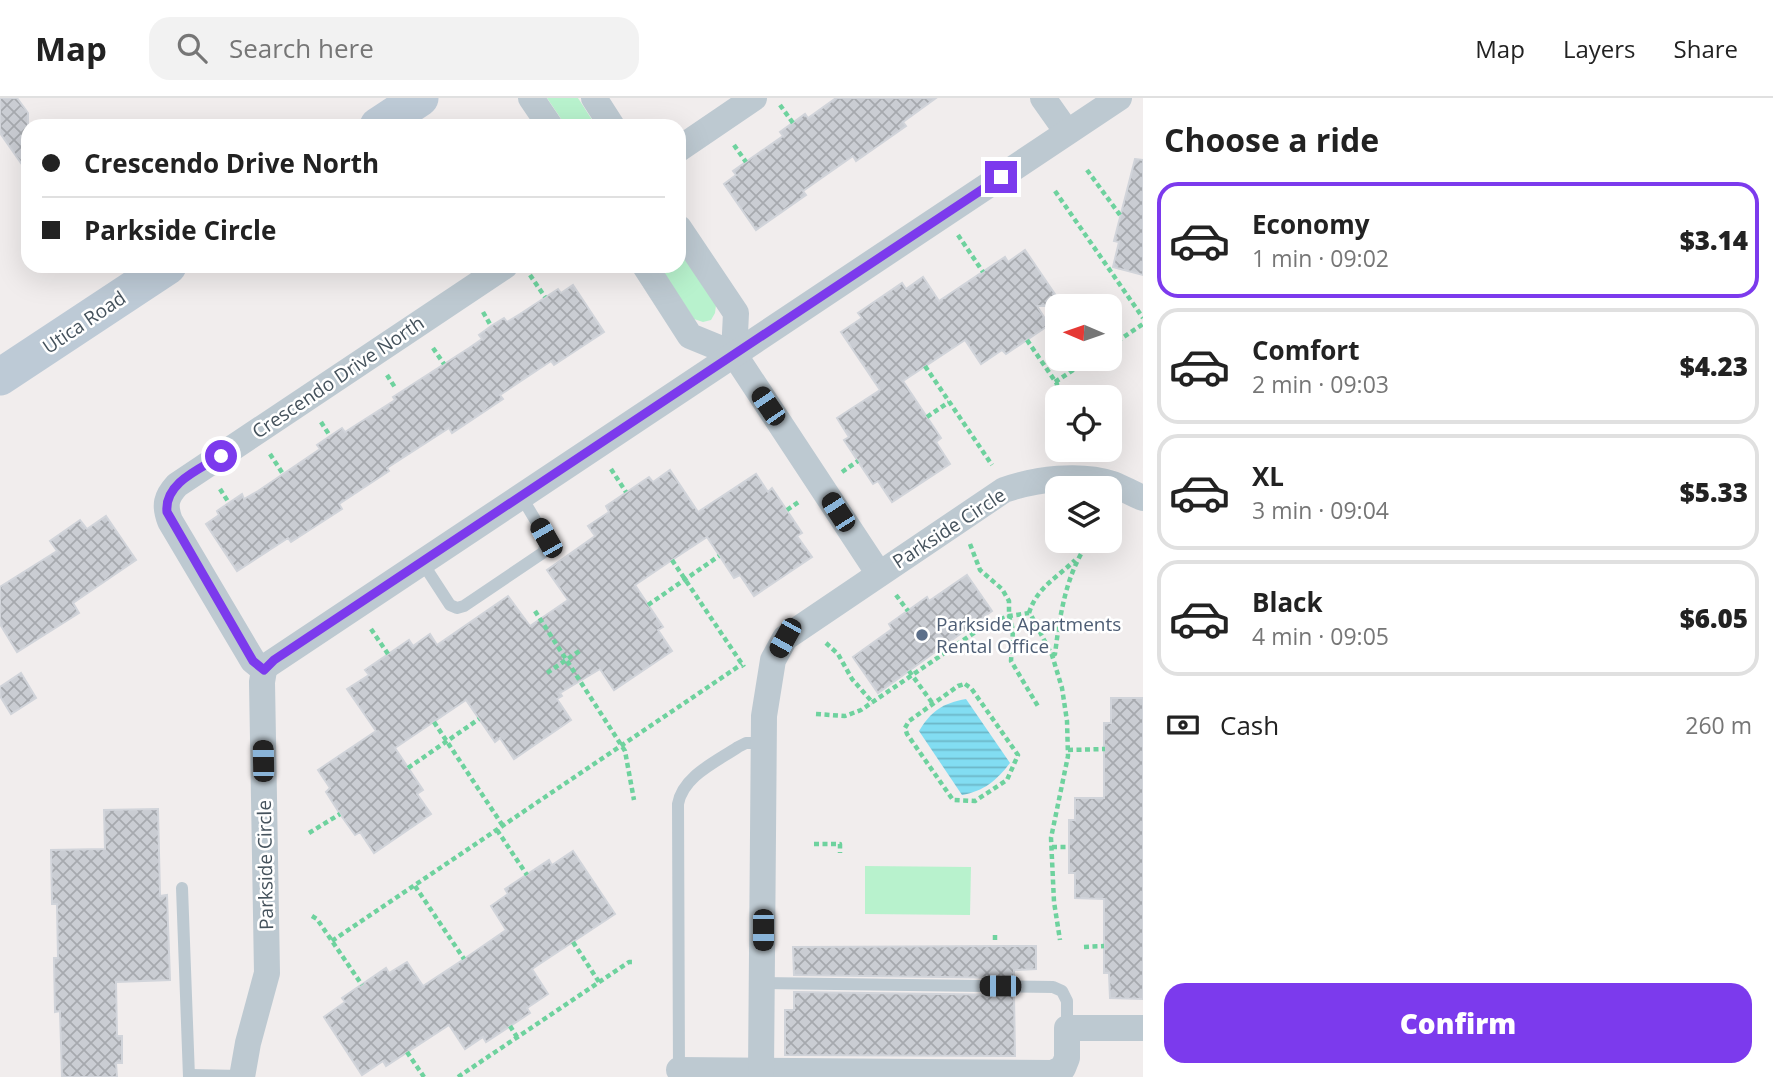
<!DOCTYPE html>
<html lang="en">
<head>
<meta charset="utf-8">
<style>
  body { margin:0; font-family:"Open Sans",sans-serif; background:#f2f2f2; color:#222; height:100vh; display:flex; flex-direction:column; font-size:26px; white-space:nowrap }
  * { box-sizing:border-box; margin:0 }
  p { font-size:23px; color:#767676 }
  .icon { flex:none; width:38px; height:38px; fill:none; stroke:currentColor; stroke-width:2; stroke-linecap:round; stroke-linejoin:round }
  .map { position:relative; flex:1; overflow:hidden }
  .sheet { display:flex; flex-direction:column; background:#fff; width:630px }
  .sheet>* { flex:none }
  .top-card { position:absolute; left:21px; top:21px; width:665px; height:154px; border-radius:21px; box-shadow:0 7px 28px #0002; display:grid; align-content:center; height:154px; padding:0 21px; background:#fff }
  .needle { width:46px; rotate:272deg }
  .buttons { position:absolute; left:1045px; top:196px; display:grid; gap:14px }
  .buttons a { display:grid; place-items:center; width:77px; height:77px; border-radius:14px; background:#fff; box-shadow:0 7px 28px #0002; font-size:35px }
  .end { position:absolute; width:32px; height:32px; margin:-16px; border:9px solid #7c3aed; background:#fff; box-shadow:0 0 0 4px #fff }
  .from { border-radius:50% }
  .car { position:absolute; width:21px; height:42px; margin:-21px -10px; border-radius:9px; box-shadow:0 0 5px 2px #0007; background:linear-gradient(#222 24%,#8ab4d8 0 40%,#222 0 76%,#8ab4d8 0 86%,#222 0) }
  .top-card b { display:flex; align-items:center; gap:24px; height:66px; font-size:26px }
  .top-card b+b { border-top:2px solid #e0e0e0 }
  .top-card i { width:18px; height:18px; background:#222 }
  ul { padding:0; list-style:none }
  li { display:flex; align-items:center; gap:21px; height:116px; margin:0 14px 10px; padding:0 7px; border:4px solid #e0e0e0; border-radius:21px }
  li div { flex:1 }
  li b { display:block; font-size:26px }
  li em { font-style:normal; font-weight:800 }
  li.selected { border-color:#7c3aed }
  li>.icon { width:63px; height:63px; stroke-width:1.5 }
  h2 { padding:0 21px; font-size:32px; line-height:84px }
  .pay { display:flex; align-items:center; gap:18px; height:77px; padding:0 21px; font-size:26px }
  .pay p { margin-inline-start:auto }
  .button { display:flex; gap:14px; margin-top:auto; padding:14px 21px }
  .button a { flex:1; height:80px; border-radius:21px; background:#7c3aed; color:#fff; font-size:28px; font-weight:800; line-height:80px; text-align:center }
  header { display:flex; align-items:center; gap:42px; box-sizing:border-box; height:98px; padding:0 35px; background:#fff; border-bottom:2px solid #e0e0e0 }
  header strong { font-size:33px }
  nav { display:flex; gap:38px; margin-inline-start:auto; font-size:24px }
  .search { width:490px; height:63px; background:#f2f2f2; display:flex; align-items:center; gap:18px; box-sizing:border-box; padding:0 24px; border-radius:21px; color:#767676; font-size:26px }
  main { display:flex; flex:1; min-height:0 }
  .map>svg:first-child { display:block }
</style>
</head>
<body>
<header>
<strong>Map</strong>
<div class="search"><svg class="icon" aria-label="search" viewBox="0 0 24 24"><circle cx="10" cy="10" r="6"/><path d="M15 15l6 6"/></svg>Search here</div>
<nav><a>Map</a><a>Layers</a><a>Share</a></nav>
</header>
<main>
<div class="map">
<svg width="1143" height="979" viewBox="0 0 1143 979">
  <defs>
    <pattern id="water-rules" width="6" height="5" patternUnits="userSpaceOnUse" patternTransform="scale(1.75)"><rect width="6" height="5" fill="#82ddf2"/><path d="M0 2.5h6" fill="none" stroke="#6cb6c7"/></pattern>
    <pattern id="building-cross-hatch" width="8" height="8" patternUnits="userSpaceOnUse" patternTransform="scale(1.75)"><rect width="8" height="8" fill="#cacdd3"/><path d="M0 0l8 8M0 8l8-8" fill="none" stroke="#a6a9ae"/></pattern>
  </defs>
  <rect width="100%" height="100%" fill="#f1eded"/>
  <g fill="#b8f2cd">
    <path d="M547 0H578L596 28H566Z"/>
    <path d="M679 152 716 207 715 215 711 222 703 224 694 221 659 168H679Z"/>
    <path d="M865 768 971 769 970 817 865 816Z"/>
  </g>
  <path fill="url(#water-rules)" d="M966 601 1010 665C996 683 984 693 962 697L919 633C931 613 943 605 966 601Z"/>
  <g fill="url(#building-cross-hatch)" stroke="#d1d4da" stroke-width="2">
    <path d="M0 0H17L28 15V75L0 35Z"/>
    <path d="M836 0H936L903 24 906 28 856 63 853 58 803 93 806 97 756 132 724 86 736 77 733 73 783 38 780 34 805 16 808 20Z"/>
    <path d="M1135 61 1143 62V177L1113 169 1119 144 1114 143Z"/>
    <path d="M1025 152 1063 208H1037L1049 227 1006 256 1002 252 981 266 965 242 903 283 941 340 936 344 950 366 892 404 878 383 873 386 844 342 849 339 837 320 880 292 841 234 862 220 858 215 902 185 906 191 923 179 939 203 1005 159 1008 164Z"/>
    <path d="M573 187 604 234 554 267 551 263 500 297 503 301 452 335 449 330 387 370 389 373 339 406 342 411 291 444 288 440 237 473 206 426 219 417 217 413 242 396 244 401 258 393 320 351 317 347 330 338 342 330 345 334 395 302 393 299 469 250 482 241 479 237 491 228 504 220 507 224 520 216 558 191 561 195Z"/>
    <path d="M670 372 698 414 756 376 768 394 772 390 802 435 797 438 812 459 754 498 740 477 734 480 707 439 672 462 635 487 663 529 658 532 672 553 614 592 600 571 560 595 562 598 557 601 571 622 514 661 500 640 495 644 466 602 395 650 423 692 417 696 431 716 374 755 360 734 355 737 340 716 326 694 330 690 318 672 376 633 347 591 369 577 365 572 409 542 413 548 430 536 437 547 508 498 530 528 568 502 547 472 595 438 588 428 609 414 606 408 649 379 653 384Z"/>
    <path d="M106 418 136 462 73 505 79 515 17 554 0 526V489L57 453 50 443 80 422 87 431Z"/>
    <path d="M967 477 992 513 878 595 853 559 892 531 889 526 927 499 929 503Z"/>
    <path d="M21 575 36 600 11 616 0 598V589Z"/>
    <path d="M1111 600H1143V901L1110 900 1109 875H1104V801L1075 800V775H1069V722H1075V700H1104V625H1111Z"/>
    <path d="M158 711 160 798 167 797 170 882 116 884 117 938H122V965H116L117 979H62L60 913 55 914 54 860H58L57 806H52L51 752 105 751 104 712Z"/>
    <path d="M573 753 615 816 532 871 548 896 527 910 530 915 486 944 483 939 465 951 449 927 386 968 383 963 362 977 324 919 345 904 342 900 386 870 389 875 407 864 423 888 464 861 506 832 491 808 508 796 505 791 549 762 552 767Z"/>
    <path d="M1036 848V871L1014 872V880L794 877 793 849Z"/>
    <path d="M794 894 1014 897 1015 958 785 957V912H794Z"/>
  </g>
  <g fill="none" stroke-linecap="round" stroke-linejoin="round">
    <g stroke="#6ed29e" stroke-width="4.5" stroke-dasharray="5 3.5" stroke-linecap="butt">
      <path d="M780 7 793 25"/>
      <path d="M734 47 746 64"/>
      <path d="M1087 72 1120 117"/>
      <path d="M1055 93 1143 220"/>
      <path d="M958 137 983 174"/>
      <path d="M530 177 545 199"/>
      <path d="M483 214 491 228"/>
      <path d="M1027 242 1057 286V299"/>
      <path d="M1110 248 1143 226"/>
      <path d="M433 250 444 266"/>
      <path d="M925 268 992 367"/>
      <path d="M387 277 396 291"/>
      <path d="M1055 284 1090 261"/>
      <path d="M927 319 949 304"/>
      <path d="M321 324 330 338"/>
      <path d="M270 356 283 376"/>
      <path d="M611 371 626 394"/>
      <path d="M842 374 858 363"/>
      <path d="M220 391 229 405"/>
      <path d="M787 412 800 403"/>
      <path d="M970 446 980 472 1002 491 1009 503V518L1013 532 1011 563 1039 610"/>
      <path d="M672 462 744 569"/>
      <path d="M896 497 908 513"/>
      <path d="M648 507 719 458"/>
      <path d="M535 513 625 653 634 702"/>
      <path d="M1029 515C1037 489 1057 480 1075 462"/>
      <path d="M371 531 388 556"/>
      <path d="M826 545 838 556 852 581 873 605"/>
      <path d="M1052 557 1055 556C1060 516 1066 476 1089 443"/>
      <path d="M909 573 933 606"/>
      <path d="M547 575 581 552"/>
      <path d="M965 586 971 590 1018 657 1007 682 975 703 953 702 907 636 905 630 909 623 958 588Z"/>
      <path d="M816 616 845 618 861 612 987 526 1009 518 1029 515 1031 517 1052 557 1062 590 1067 623 1068 658 1051 740 1054 804 1060 842"/>
      <path d="M434 624 503 728"/>
      <path d="M1068 652 1105 651"/>
      <path d="M408 670 479 621"/>
      <path d="M497 732 527 777"/>
      <path d="M309 735 340 716"/>
      <path d="M814 746H840V755"/>
      <path d="M1052 749H1069"/>
      <path d="M415 788 464 861"/>
      <path d="M312 818 317 821 362 887"/>
      <path d="M995 842V835"/>
      <path d="M332 843 742 566"/>
      <path d="M573 844 599 884"/>
      <path d="M1084 849 1104 848"/>
      <path d="M510 928 517 939"/>
      <path d="M407 954 424 979"/>
      <path d="M458 979 629 864H634"/>
    </g>
    <g stroke="#bdc9d1" stroke-width="12">
      <path d="M422 464 450 507 457 510 464 508 544 454 546 440 521 398"/>
      <path d="M182 790 189 979"/>
      <path d="M762 885 1053 889 1062 893 1067 903V930"/>
      <path d="M679 975 678 706C683 678 716 664 738 649L746 645H764"/>
      <path d="M189 977 242 978"/>
    </g>
    <g stroke="#bdc9d1" stroke-width="26">
      <path d="M531 0 550 28"/>
      <path d="M594 0 612 28"/>
      <path d="M1043 0 1067 34"/>
      <path d="M679 51 754 0"/>
      <path d="M679 130 736 215 734 256"/>
      <path d="M645 168 690 238 734 256 879 476"/>
      <path d="M264 572 253 563 170 423C164 407 166 399 177 387L505 168"/>
      <path d="M679 972 1053 975 1063 970 1067 960V930H1143"/>
      <path d="M761 974 764 618 773 562 785 540 1004 392C1036 381 1079 375 1113 386 1123 390 1133 396 1143 400"/>
      <path d="M242 979 248 945 267 875 262 584 264 572 268 567 1119 0"/>
    </g>
    <g stroke="#bdcad6" stroke-width="37">
      <path d="M378 28 420 0"/>
      <path d="M0 279 168 168"/>
    </g>
  </g>
  <g fill="none" stroke-linecap="round" stroke-linejoin="round">
    <path stroke="#7c3aed" stroke-width="9" d="M221 358C200 371 164 385 167 414L253 563 264 572 274 562 1001 79"/>
  </g>
  <circle fill="#5c6f8a" stroke="#fff" stroke-width="2.5" cx="922" cy="537" r="7"/>
  <g text-anchor="middle" stroke-width="5" stroke-linejoin="round" paint-order="stroke">
    <g font-size="19" fill="#45525c" stroke="#fff">
      <text transform="translate(84 224) rotate(-34)" y="7">Utica Road</text>
      <text transform="translate(338 279) rotate(-34)" y="7">Crescendo Drive North</text>
      <text transform="translate(949 430) rotate(-33)" y="7">Parkside Circle</text>
      <text transform="translate(265 767) rotate(-91)" y="7">Parkside Circle</text>
    </g>
    <g font-size="19" fill="#4e5e75" stroke="#fff" text-anchor="start">
      <text x="936" y="533">Parkside Apartments<tspan x="936" dy="22">Rental Office</tspan></text>
    </g>
  </g>
</svg>
<div class="buttons">
<a><svg class="needle" viewBox="-14 -14 28 28"><path d="M0-13l5 13h-10z" fill="#e53935"/><path d="M0 13l5-13h-10z" fill="#767676"/></svg></a>
<a><svg class="icon" aria-label="locate" viewBox="0 0 24 24"><circle cx="12" cy="12" r="6"/><path d="M12 2v4M12 18v4M2 12h4M18 12h4"/></svg></a>
<a><svg class="icon" aria-label="layers" viewBox="0 0 24 24"><path d="M12 4l9 5-9 5-9-5zM3 14l9 5 9-5"/></svg></a>
</div>
<i class="end from" style="left:221px;top:358px"></i>
<i class="end" style="left:1001px;top:79px"></i>
<i class="car" style="left:768px;top:308px;rotate:326deg"></i>
<i class="car" style="left:838px;top:414px;rotate:327deg"></i>
<i class="car" style="left:546px;top:440px;rotate:330deg"></i>
<i class="car" style="left:785px;top:540px;rotate:209deg"></i>
<i class="car" style="left:263px;top:663px;rotate:359deg"></i>
<i class="car" style="left:763px;top:832px;rotate:180deg"></i>
<i class="car" style="left:1000px;top:888px;rotate:270deg"></i>
<div class="top-card">
<b><i class="from"></i>Crescendo Drive North</b>
<b><i></i>Parkside Circle</b>
</div>
</div>
<section class="sheet">
<h2>Choose a ride</h2>
<ul>
<li class="selected"><svg class="icon" aria-label="car" viewBox="0 0 24 24"><path d="M5 17H2v-5l4-1 3-4h7l3 4 3 1v5h-3M9 17h6M6 11h13"/><circle cx="7" cy="17" r="2"/><circle cx="17" cy="17" r="2"/></svg><div><b>Economy</b><p>1 min · 09:02</p></div><em>$3.14</em></li>
<li><svg class="icon" aria-label="car" viewBox="0 0 24 24"><path d="M5 17H2v-5l4-1 3-4h7l3 4 3 1v5h-3M9 17h6M6 11h13"/><circle cx="7" cy="17" r="2"/><circle cx="17" cy="17" r="2"/></svg><div><b>Comfort</b><p>2 min · 09:03</p></div><em>$4.23</em></li>
<li><svg class="icon" aria-label="car" viewBox="0 0 24 24"><path d="M5 17H2v-5l4-1 3-4h7l3 4 3 1v5h-3M9 17h6M6 11h13"/><circle cx="7" cy="17" r="2"/><circle cx="17" cy="17" r="2"/></svg><div><b>XL</b><p>3 min · 09:04</p></div><em>$5.33</em></li>
<li><svg class="icon" aria-label="car" viewBox="0 0 24 24"><path d="M5 17H2v-5l4-1 3-4h7l3 4 3 1v5h-3M9 17h6M6 11h13"/><circle cx="7" cy="17" r="2"/><circle cx="17" cy="17" r="2"/></svg><div><b>Black</b><p>4 min · 09:05</p></div><em>$6.05</em></li>
</ul>
<div class="pay"><svg class="icon" aria-label="cash" viewBox="0 0 24 24"><path d="M3 7h18v10H3z"/><circle cx="12" cy="12" r="2"/></svg>Cash<p>260 m</p></div>
<div class="button"><a>Confirm</a></div>
</section>
</main>
</body>
</html>
